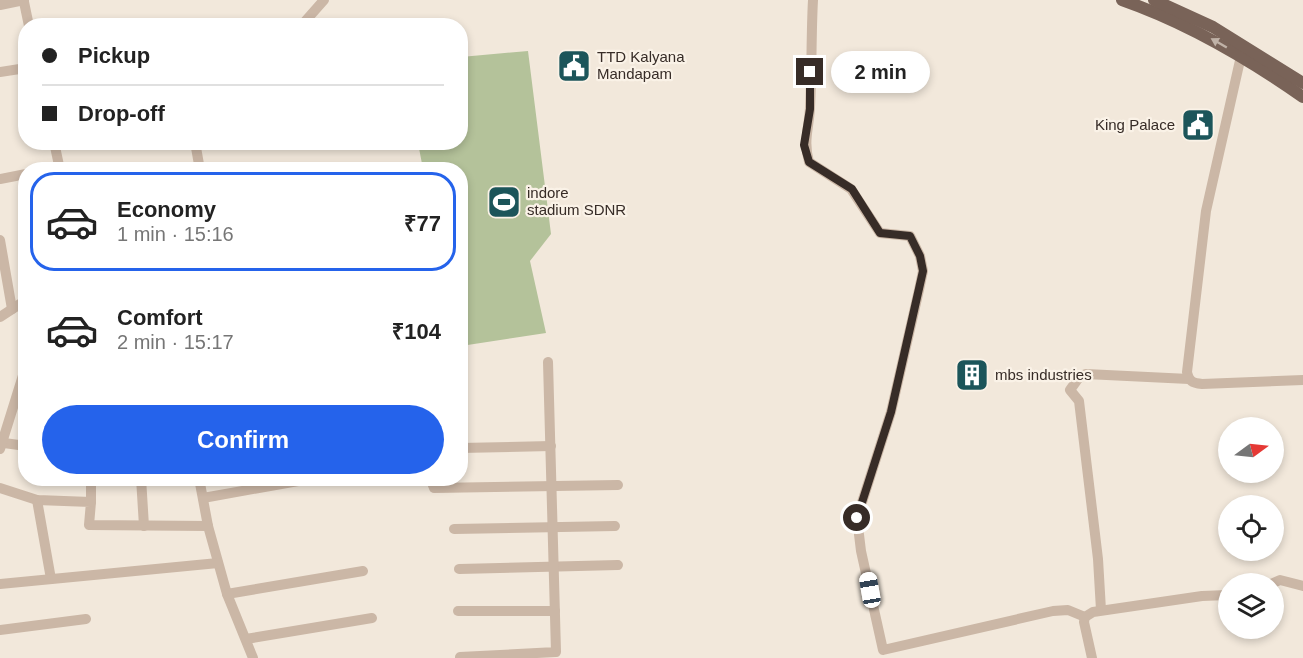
<!DOCTYPE html>
<html lang="en">
<head>
<meta charset="utf-8">
<style>
  body { margin:0; font-family:Arial,sans-serif; background:#f2f2f2; color:#222; height:100vh; display:flex; flex-direction:column; font-size:22px; white-space:nowrap }
  * { box-sizing:border-box; margin:0 }
  p { font-size:20px; color:#767676 }
  .icon { flex:none; width:33px; height:33px; fill:none; stroke:currentColor; stroke-width:2; stroke-linecap:round; stroke-linejoin:round }
  .map { position:relative; flex:1; overflow:hidden }
  .details { position:absolute; left:18px; top:162px; width:450px; height:324px; display:flex; flex-direction:column; background:#fff; border-radius:24px; box-shadow:0 3px 9px #0003 }
  .details>* { flex:none }
  .top-card { position:absolute; left:18px; top:18px; width:450px; height:132px; border-radius:24px; box-shadow:0 3px 9px #0003; display:grid; align-content:center; height:132px; padding:0 24px; background:#fff }
  .needle { width:39px; rotate:75deg }
  .buttons { position:absolute; left:1218px; top:417px; display:grid; gap:12px }
  .buttons a { display:grid; place-items:center; width:66px; height:66px; border-radius:50%; background:#fff; box-shadow:0 3px 9px #0003; font-size:30px }
  .end { position:absolute; width:27px; height:27px; margin:-14px; border:8px solid #372c27; background:#fff; box-shadow:0 0 0 3px #fff }
  .from { border-radius:50% }
  .bubble { position:absolute; height:42px; border-radius:21px; background:#fff; box-shadow:0 3px 9px #0003; font-size:20px; font-weight:700; line-height:42px; text-align:center }
  .car { position:absolute; width:18px; height:36px; margin:-18px -9px; border-radius:8px; box-shadow:0 0 4px 2px #0007; background:linear-gradient(#fff 24%,#345 0 40%,#fff 0 76%,#345 0 86%,#fff 0) }
  .top-card b { display:flex; align-items:center; gap:21px; height:57px; font-size:22px }
  .top-card b+b { border-top:2px solid #e0e0e0 }
  .top-card i { width:15px; height:15px; background:#222 }
  ul { padding:10px 0 0; list-style:none }
  li { display:flex; align-items:center; gap:18px; height:99px; margin:0 12px 9px; padding:0 12px; border:3px solid transparent; border-radius:24px }
  li div { flex:1 }
  li b { display:block; font-size:22px }
  li em { font-style:normal; font-weight:700 }
  li.on { border-color:#2563eb }
  li>.icon { width:54px; height:54px; stroke-width:1.5 }
  .action { display:flex; gap:12px; margin-top:auto; padding:12px 24px }
  .action a { flex:1; height:69px; border-radius:36px; background:#2563eb; color:#fff; font-size:24px; font-weight:700; line-height:69px; text-align:center }
  .map>svg:first-child { display:block }
</style>
</head>
<body>
<div class="map">
<svg width="1303" height="658" viewBox="0 0 1303 658">
  <rect width="100%" height="100%" fill="#f2e8db"/>
  <path fill="#b4c29a" d="M528 51 551 234 530 261 546 333 461 346 460 170 423 169 418 143 460 142 461 57Z"/>
  <g fill="none" stroke-linecap="round" stroke-linejoin="round">
    <g stroke="#cbb7a6" stroke-width="10">
      <path d="M813 0C811 36 812 72 810 107 809 129 803 140 809 162L851 189 880 233 910 236 920 256 923 271 919 290 891 412 857 518 861 551 883 650 1053 611 1068 610 1085 617"/>
      <path d="M24 2 29 26"/>
      <path d="M0 5 24 0"/>
      <path d="M301 26 324 0"/>
      <path d="M1241 56 1206 211 1187 372C1189 381 1192 383 1202 384L1303 380"/>
      <path d="M0 72 26 68"/>
      <path d="M54 142 60 170"/>
      <path d="M195 142 200 170"/>
      <path d="M0 179 26 174"/>
      <path d="M0 240 12 309"/>
      <path d="M0 317 26 300"/>
      <path d="M4 443 26 446"/>
      <path d="M460 448 551 446"/>
      <path d="M0 449 25 369 26 359"/>
      <path d="M141 478 144 526"/>
      <path d="M199 478 208 526 227 594 253 658"/>
      <path d="M430 478 434 488 618 485"/>
      <path d="M0 488 37 500 91 502 89 525 208 526"/>
      <path d="M203 498 315 478"/>
      <path d="M37 500 51 579"/>
      <path d="M91 502V478"/>
      <path d="M454 529 615 526"/>
      <path d="M459 569 618 565"/>
      <path d="M0 584 218 563"/>
      <path d="M1271 584 1280 580 1303 586"/>
      <path d="M227 594 363 571"/>
      <path d="M1101 610 1098 559 1079 401 1070 390 1080 376 1086 374 1189 379"/>
      <path d="M458 611H555"/>
      <path d="M0 630 86 619"/>
      <path d="M246 639 372 618"/>
      <path d="M460 657 556 652 548 362"/>
      <path d="M1092 658 1084 622 1085 617 1093 612 1202 596 1228 595"/>
    </g>
    <g stroke="#796358" stroke-width="12">
      <path d="M1122 0C1188 23 1246 57 1303 97"/>
      <path d="M1154 0 1213 27 1303 83"/>
    </g>
  </g>
  <defs><path id="oneway-solid" d="M-6-.8H1V-3.2L6.5 0L1 3.2V.8H-6Z" transform="scale(1.5)"/></defs>
  <use fill="#c0b2a7" href="#oneway-solid" transform="translate(1219 43) rotate(-150)"/>
  <g fill="none" stroke-linecap="round" stroke-linejoin="round">
    <path stroke="#372c27" stroke-width="8" d="M810 72V109L804 145 809 162 852 189 880 233 910 236 920 256 923 271 891 412 857 518"/>
  </g>
  <defs>
    <g id="civic-square" transform="scale(1.725)"><rect x="-9" y="-9" width="18" height="18" rx="4" fill="#1c555a" stroke="#faf2e7"/><path d="M-.6-6.5H3V-4.5H.6V-3L4-1V1h2V6H-6V1h2V-1L-.6-3ZM-1.2 2.5V6h2.4V2.5Z" fill="#fff"/></g>
    <g id="stadium-square" transform="scale(1.725)"><rect x="-9" y="-9" width="18" height="18" rx="4" fill="#1c555a" stroke="#faf2e7"/><path d="M0-5a6.5 5 0 1 0 0 10a6.5 5 0 1 0 0-10ZM-3.5-1.8h7v3.6h-7Z" fill="#fff"/></g>
    <g id="building-square" transform="scale(1.725)"><rect x="-9" y="-9" width="18" height="18" rx="4" fill="#1c555a" stroke="#faf2e7"/><path d="M-4-6H4V6H1V3H-1V6H-4ZM-2.5-4.3h1.7v1.8h-1.7ZM.8-4.3h1.7v1.8H.8ZM-2.5-1h1.7V.8h-1.7ZM.8-1h1.7V.8H.8Z" fill="#fff"/></g>
  </defs>
  <g fill-rule="evenodd">
    <use href="#civic-square" x="574" y="66"/>
    <use href="#civic-square" x="1198" y="125"/>
    <use href="#stadium-square" x="504" y="202"/>
    <use href="#building-square" x="972" y="375"/>
  </g>
  <g text-anchor="middle" stroke-width="4.5" stroke-linejoin="round" paint-order="stroke">
    <g font-size="15" fill="#372c27" stroke="#faf2e7" text-anchor="start">
      <text x="597" y="62">TTD Kalyana<tspan x="597" dy="17">Mandapam</tspan></text>
      <text x="1175" y="130" text-anchor="end">King Palace</text>
      <text x="527" y="198">indore<tspan x="527" dy="17">stadium SDNR</tspan></text>
      <text x="995" y="380">mbs industries</text>
    </g>
  </g>
</svg>
<div class="buttons">
<a><svg class="needle" viewBox="-14 -14 28 28"><path d="M0-13l5 13h-10z" fill="#e53935"/><path d="M0 13l5-13h-10z" fill="#767676"/></svg></a>
<a><svg class="icon" aria-label="locate" viewBox="0 0 24 24"><circle cx="12" cy="12" r="6"/><path d="M12 2v4M12 18v4M2 12h4M18 12h4"/></svg></a>
<a><svg class="icon" aria-label="layers" viewBox="0 0 24 24"><path d="M12 4l9 5-9 5-9-5zM3 14l9 5 9-5"/></svg></a>
</div>
<i class="end from" style="left:857px;top:518px"></i>
<i class="end" style="left:810px;top:72px"></i>
<div class="bubble" style="left:831px;top:51px;width:99px">2 min</div>
<i class="car" style="left:870px;top:590px;rotate:350deg"></i>
<div class="top-card">
<b><i class="from"></i>Pickup</b>
<b><i></i>Drop-off</b>
</div>
<section class="details">
<ul>
<li class="on"><svg class="icon" aria-label="car" viewBox="0 0 24 24"><path d="M5 17H2v-5l4-1 3-4h7l3 4 3 1v5h-3M9 17h6M6 11h13"/><circle cx="7" cy="17" r="2"/><circle cx="17" cy="17" r="2"/></svg><div><b>Economy</b><p>1 min · 15:16</p></div><em>₹77</em></li>
<li><svg class="icon" aria-label="car" viewBox="0 0 24 24"><path d="M5 17H2v-5l4-1 3-4h7l3 4 3 1v5h-3M9 17h6M6 11h13"/><circle cx="7" cy="17" r="2"/><circle cx="17" cy="17" r="2"/></svg><div><b>Comfort</b><p>2 min · 15:17</p></div><em>₹104</em></li>
</ul>
<div class="action"><a>Confirm</a></div>
</section>
</div>
</body>
</html>
